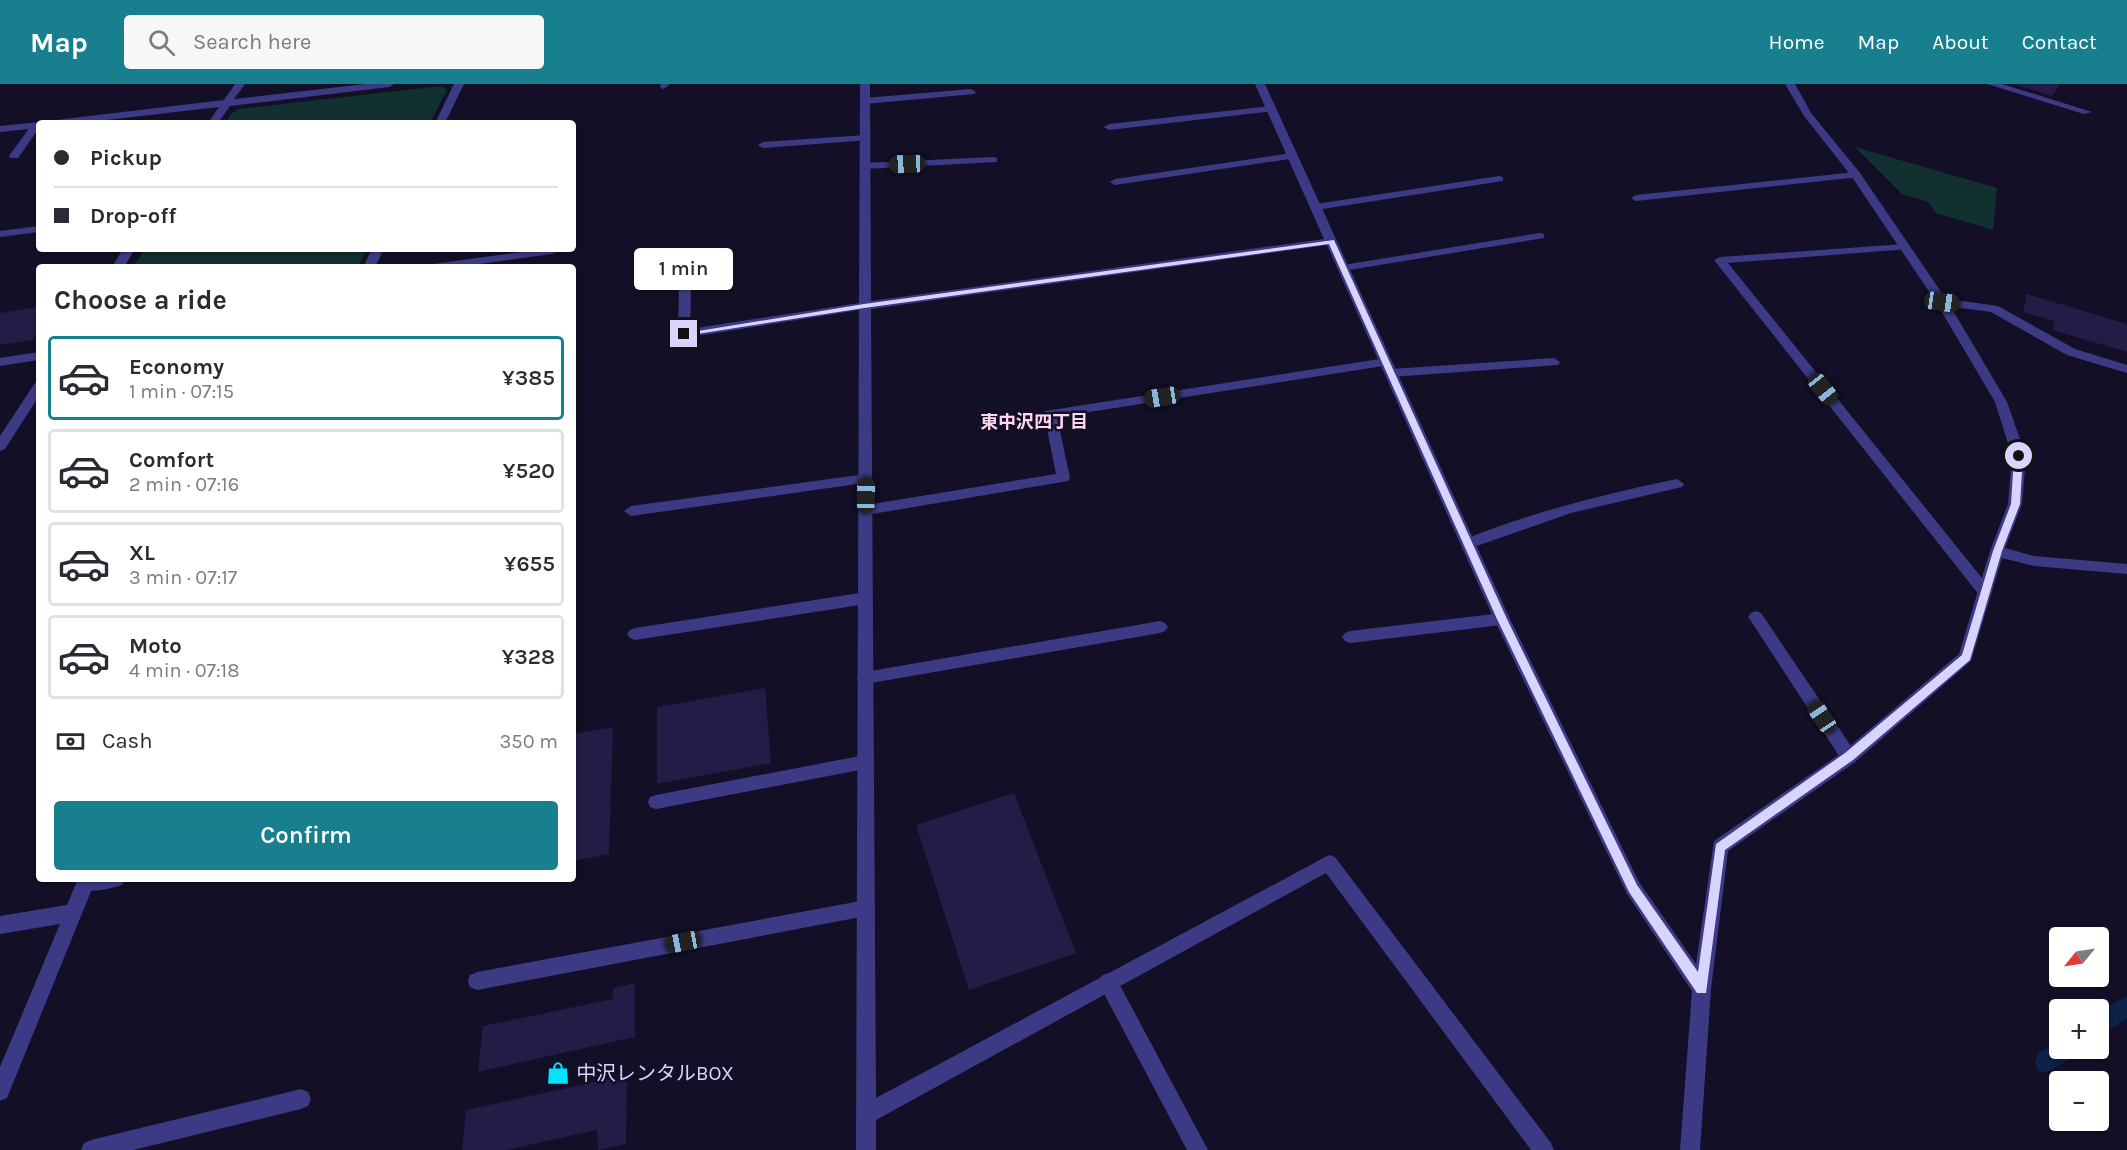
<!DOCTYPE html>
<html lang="en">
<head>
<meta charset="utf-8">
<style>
  body { margin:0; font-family:Karla,"Noto Sans JP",sans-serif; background:#f7f7f7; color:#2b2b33; height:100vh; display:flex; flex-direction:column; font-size:22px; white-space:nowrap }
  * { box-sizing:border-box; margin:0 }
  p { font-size:20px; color:#7c7c81 }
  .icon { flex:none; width:33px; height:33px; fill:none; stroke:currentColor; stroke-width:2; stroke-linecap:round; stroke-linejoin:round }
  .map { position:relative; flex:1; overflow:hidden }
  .details { position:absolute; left:36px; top:180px; width:540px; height:618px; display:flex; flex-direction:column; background:#fff; border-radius:6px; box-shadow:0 2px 4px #0004 }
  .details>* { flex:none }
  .hud { position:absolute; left:36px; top:36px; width:540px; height:132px; border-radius:6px; box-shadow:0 2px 4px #0004; display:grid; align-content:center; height:132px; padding:0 18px; background:#fff }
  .needle { width:39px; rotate:240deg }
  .fabs { position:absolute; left:2049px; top:843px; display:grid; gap:12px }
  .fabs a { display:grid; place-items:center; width:60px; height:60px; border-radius:6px; background:#fff; box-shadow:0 2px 4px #0004; font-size:30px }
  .end { position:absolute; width:27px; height:27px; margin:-14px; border:8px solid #d9d4ff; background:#111; box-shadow:0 0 0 3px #111 }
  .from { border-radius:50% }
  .bubble { position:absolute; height:42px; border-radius:6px; background:#fff; box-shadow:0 2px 4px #0004; font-size:20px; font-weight:600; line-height:42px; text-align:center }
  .car { position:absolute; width:18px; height:36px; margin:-18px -9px; border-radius:8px; box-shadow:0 0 4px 2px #0007; background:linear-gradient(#222 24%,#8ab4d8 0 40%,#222 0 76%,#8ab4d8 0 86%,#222 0) }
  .hud b { display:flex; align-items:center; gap:21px; height:57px; font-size:22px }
  .hud b+b { border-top:2px solid #e1e1e2 }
  .hud i { width:15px; height:15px; background:#2b2b33 }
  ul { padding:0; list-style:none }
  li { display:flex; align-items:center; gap:18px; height:84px; margin:0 12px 9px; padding:0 6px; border:3px solid #e1e1e2; border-radius:6px }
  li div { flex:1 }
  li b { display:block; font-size:22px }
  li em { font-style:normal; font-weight:600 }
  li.active { border-color:#187f8f }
  li>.icon { width:54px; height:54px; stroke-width:1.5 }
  h2 { padding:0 18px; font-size:27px; line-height:72px }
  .pay { display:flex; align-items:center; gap:15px; height:66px; padding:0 18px; font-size:22px }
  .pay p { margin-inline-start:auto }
  .action { display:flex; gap:12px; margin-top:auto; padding:12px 18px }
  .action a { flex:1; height:69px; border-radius:6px; background:#187f8f; color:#fff; font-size:24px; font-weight:600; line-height:69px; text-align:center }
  header { display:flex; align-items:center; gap:36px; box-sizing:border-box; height:84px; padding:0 30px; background:#187f8f; color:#fff }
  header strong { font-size:28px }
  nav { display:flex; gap:33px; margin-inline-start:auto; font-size:21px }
  .search { width:420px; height:54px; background:#f7f7f7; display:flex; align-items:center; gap:15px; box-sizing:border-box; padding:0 21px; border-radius:6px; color:#7c7c81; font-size:22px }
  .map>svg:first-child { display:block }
</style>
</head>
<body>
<header>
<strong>Map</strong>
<div class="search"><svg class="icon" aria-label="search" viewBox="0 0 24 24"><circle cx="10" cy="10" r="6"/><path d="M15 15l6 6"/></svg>Search here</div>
<nav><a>Home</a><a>Map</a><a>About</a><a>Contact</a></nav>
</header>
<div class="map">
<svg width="2127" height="1066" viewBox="0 0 2127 1066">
  <rect width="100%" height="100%" fill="#130f26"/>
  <g fill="#12302f">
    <path d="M441 2 447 6 430 39H225L231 30 239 25Z"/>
    <path d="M1855 63 1997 104 1993 146 1936 129 1928 118 1902 110Z"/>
    <path d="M145 165H367L358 183H133Z"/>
  </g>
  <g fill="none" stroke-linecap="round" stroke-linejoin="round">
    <g fill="#0c2248" fill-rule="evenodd">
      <path d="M2127 912V935L2098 952V929Z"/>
      <path d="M2060 956V964H2077L2074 972 2046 989 2038 986 2035 978 2038 970Z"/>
    </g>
  </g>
  <g fill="#241b47">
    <path d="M2014 0H2060L2052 12Z"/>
    <path d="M2027 210 2127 240V268L2053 246 2054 237 2023 228Z"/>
    <path d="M39 223V243L33 256 0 261V229Z"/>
    <path d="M765 604 771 679 657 700V623Z"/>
    <path d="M613 643 609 770 573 777V650Z"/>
    <path d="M1014 709 1076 869 969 906 916 741Z"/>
    <path d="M635 899V953L478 988 483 942 613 915V904Z"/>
    <path d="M627 991 626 1060 598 1066 597 1046 507 1066H462L466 1026Z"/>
  </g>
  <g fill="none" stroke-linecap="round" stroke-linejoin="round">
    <g fill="#3d3a85" fill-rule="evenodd">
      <path d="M660 0H670L664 5 661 4Z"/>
      <path d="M1987 0H2002L2092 28 2084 30Z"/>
      <path d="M971 5 976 8 974 10 865 20 860 17 865 14Z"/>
      <path d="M1271 22 1276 25 1274 27 1109 46 1104 43 1109 40Z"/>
      <path d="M33 39H39V44L18 74H10L9 72Z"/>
      <path d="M865 51 870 54 869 56 763 64 758 61 763 58Z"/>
      <path d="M1292 69 1296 70V74L1115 101 1110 98 1115 95Z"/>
      <path d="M993 73 997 74V78L864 85 859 82 864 79Z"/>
      <path d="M1856 88 1860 89V93L1636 117 1631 114 1636 111Z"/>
      <path d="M1499 92 1503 93V97L1316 126 1311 123 1316 120Z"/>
      <path d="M39 142V148L0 153V147Z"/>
      <path d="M1540 149 1544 150V154L1343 187 1337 184 1343 181Z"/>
      <path d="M1905 160 1911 163 1909 165 1728 179 1990 504 1992 508 1985 514 1980 512 1714 176 1720 173Z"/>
      <path d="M542 165 558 167 552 170 458 183H427L433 180Z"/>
      <path d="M1942 214 1998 222 2075 265 2127 281V289L2067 271 1991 228 1938 221 1936 218Z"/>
      <path d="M39 268V276L0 282V274Z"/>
      <path d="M1386 274 1390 275V281L1057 333 1070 394 1068 397 866 431 859 426 866 421 1056 390 1044 330 1045 327Z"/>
      <path d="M1554 274 1560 278 1558 281 1391 293 1385 289 1391 285Z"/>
      <path d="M866 390 873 395 871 398 631 432 624 427 631 422Z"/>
      <path d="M1677 395 1684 400 1682 403 1571 429 1468 465 1461 460 1463 456C1532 428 1604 410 1677 395Z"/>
      <path d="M866 508 873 514 866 520 635 556 630 554 627 550 630 546 635 544Z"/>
      <path d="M1756 527 1761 529 1855 668 1857 673 1855 678 1849 680 1843 678 1751 537 1748 533 1751 529Z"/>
      <path d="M1502 529 1507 531 1510 535 1507 539 1502 541 1350 559 1345 557 1342 553 1345 549 1350 547Z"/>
      <path d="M1160 537 1165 539 1168 543 1165 547 1160 549 865 600 859 598 857 594 859 590 865 588Z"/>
      <path d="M865 671 871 673 873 678 871 683 865 685 656 725 650 723 648 718 650 713 656 711Z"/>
      <path d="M78 795H125L122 801C110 805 91 809 79 805L76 799Z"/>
      <path d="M866 816 872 818 875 824 872 830 866 832 477 906 470 903 468 897 470 891 477 888Z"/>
      <path d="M1108 889 1115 892 1208 1066H1187L1101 904 1099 898 1101 892Z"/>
      <path d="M301 1005 308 1008 311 1015 308 1022 301 1025 133 1066H81L84 1059 91 1056Z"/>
    </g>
    <g fill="#3d3a85" fill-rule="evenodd">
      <path d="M235 0H245L234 15 365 0H394L389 3 230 22 218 39H208L219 23 81 39H51L56 36 224 16Z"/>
      <path d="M454 0H464L445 39H435Z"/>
      <path d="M860 0H870L871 217 1324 155 1255 0H1265L1510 535 1639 798 1696 880 1714 757 1843 668 1959 570 1990 467 2008 420 2012 372 1995 318 1936 218 1852 93 1804 32 1785 0H1795L1811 29 1860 89 1948 218 2007 318 2026 372 2022 420 2005 464 2034 472 2127 480V490L2034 482 2002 474 1971 577 1855 678 1728 767 1711 905 1700 1066H1680L1692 907 1627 810 1494 535 1327 161 871 225 876 1014 1329 771 1335 773 1551 1059 1554 1066H1531L1326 789 876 1036V1066H856L859 226 684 254 678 250 679 204 685 201 691 204 690 245 859 219Z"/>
      <path d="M39 38 43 39H39V44L0 48V42Z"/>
      <path d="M123 165H135L124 183H112Z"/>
      <path d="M372 165H384L375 183H363Z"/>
      <path d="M39 298V312L5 365 0 367V352L35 299Z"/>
      <path d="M78 795H96L7 1014 0 1017V983L60 840 0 850V832L67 821Z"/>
    </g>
  </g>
  <path fill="#d9d4ff" d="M1334 156 1507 535 1637 801 1698 888 1716 760 1845 669 1962 571 1993 467 2011 420 2014 372 2019 369 2023 372 2020 420 2002 467 1970 576 1853 676 1725 766 1706 909H1697L1629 808 1497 535 1329 160 864 224 684 252 680 250 864 220Z"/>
  <defs>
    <g id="shop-bare" transform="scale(1.8)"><path d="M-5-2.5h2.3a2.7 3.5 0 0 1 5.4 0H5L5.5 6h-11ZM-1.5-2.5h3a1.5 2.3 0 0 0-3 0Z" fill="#00e5ff" stroke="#130f26" stroke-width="2.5" paint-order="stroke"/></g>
  </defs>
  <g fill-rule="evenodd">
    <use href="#shop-bare" x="558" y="989"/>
  </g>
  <g text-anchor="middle" stroke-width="5" stroke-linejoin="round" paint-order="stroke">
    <g font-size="18" font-weight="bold" fill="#ffd6f0" stroke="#130f26">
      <text x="1034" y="344">東中沢四丁目</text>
    </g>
    <g font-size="20" fill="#d9d4ff" stroke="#130f26" text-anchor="start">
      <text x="576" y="996">中沢レンタルBOX</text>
    </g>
  </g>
</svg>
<div class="fabs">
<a><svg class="needle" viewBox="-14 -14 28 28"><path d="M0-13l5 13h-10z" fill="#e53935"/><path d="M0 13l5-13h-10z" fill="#7c7c81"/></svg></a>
<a>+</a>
<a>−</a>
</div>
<i class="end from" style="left:2019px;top:372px"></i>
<i class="end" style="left:684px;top:250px"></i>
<div class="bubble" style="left:634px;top:164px;width:99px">1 min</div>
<i class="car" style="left:907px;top:80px;rotate:268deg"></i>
<i class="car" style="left:1942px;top:218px;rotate:98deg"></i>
<i class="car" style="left:1823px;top:305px;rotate:141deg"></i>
<i class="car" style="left:1162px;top:313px;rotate:261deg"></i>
<i class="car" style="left:866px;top:411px;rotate:1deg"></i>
<i class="car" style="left:1822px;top:633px;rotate:326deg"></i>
<i class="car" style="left:683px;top:858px;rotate:259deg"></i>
<div class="hud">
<b><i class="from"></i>Pickup</b>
<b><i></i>Drop-off</b>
</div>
<section class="details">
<h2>Choose a ride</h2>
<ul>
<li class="active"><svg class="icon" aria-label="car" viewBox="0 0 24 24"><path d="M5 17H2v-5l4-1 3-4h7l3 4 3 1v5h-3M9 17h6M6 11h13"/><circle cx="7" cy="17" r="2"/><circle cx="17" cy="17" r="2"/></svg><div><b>Economy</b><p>1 min · 07:15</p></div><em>¥385</em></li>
<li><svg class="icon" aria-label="car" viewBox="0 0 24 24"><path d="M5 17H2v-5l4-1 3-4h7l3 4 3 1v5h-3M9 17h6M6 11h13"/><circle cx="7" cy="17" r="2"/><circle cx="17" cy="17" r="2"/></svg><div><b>Comfort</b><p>2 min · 07:16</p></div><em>¥520</em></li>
<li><svg class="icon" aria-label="car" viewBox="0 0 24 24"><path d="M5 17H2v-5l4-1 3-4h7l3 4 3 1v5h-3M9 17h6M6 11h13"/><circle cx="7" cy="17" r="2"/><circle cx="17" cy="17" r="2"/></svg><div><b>XL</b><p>3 min · 07:17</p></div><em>¥655</em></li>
<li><svg class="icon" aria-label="car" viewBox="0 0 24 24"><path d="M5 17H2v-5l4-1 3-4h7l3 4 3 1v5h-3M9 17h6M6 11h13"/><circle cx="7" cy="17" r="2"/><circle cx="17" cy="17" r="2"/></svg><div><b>Moto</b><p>4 min · 07:18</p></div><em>¥328</em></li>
</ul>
<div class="pay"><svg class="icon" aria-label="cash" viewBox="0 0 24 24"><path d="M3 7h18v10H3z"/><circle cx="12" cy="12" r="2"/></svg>Cash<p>350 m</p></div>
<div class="action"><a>Confirm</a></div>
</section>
</div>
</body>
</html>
